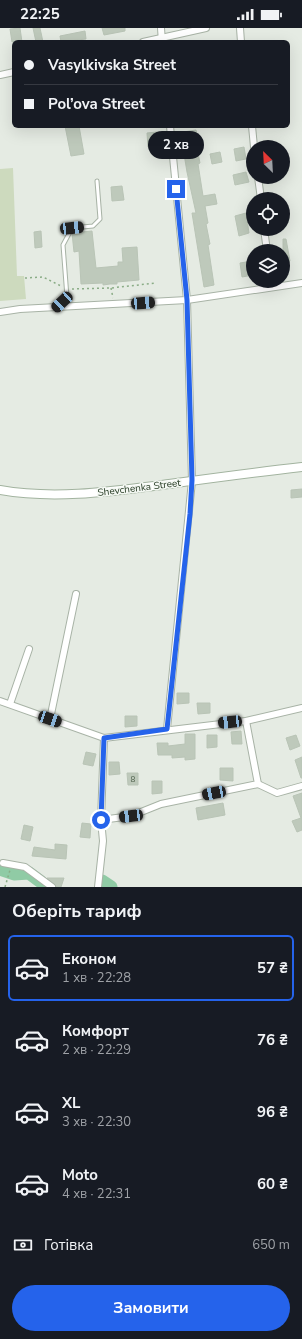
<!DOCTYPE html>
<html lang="uk">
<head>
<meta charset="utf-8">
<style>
  body { margin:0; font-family:"Nunito Sans",sans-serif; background:#242831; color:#f1f3f6; height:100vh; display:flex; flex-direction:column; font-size:15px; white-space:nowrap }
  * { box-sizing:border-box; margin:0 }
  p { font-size:13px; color:#9ea1a6 }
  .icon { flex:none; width:22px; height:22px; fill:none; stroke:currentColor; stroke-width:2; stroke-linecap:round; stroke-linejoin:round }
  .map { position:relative; height:859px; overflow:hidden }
  .details { display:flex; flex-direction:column; background:#171b24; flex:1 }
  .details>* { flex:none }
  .top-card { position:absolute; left:12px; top:12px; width:278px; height:88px; border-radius:6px; box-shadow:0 4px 16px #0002; display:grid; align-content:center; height:88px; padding:0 12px; background:#171b24 }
  .needle { width:26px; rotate:336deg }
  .buttons { position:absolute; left:246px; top:112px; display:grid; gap:8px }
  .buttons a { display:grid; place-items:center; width:44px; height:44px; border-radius:50%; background:#171b24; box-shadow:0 4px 16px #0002; font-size:20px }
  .end { position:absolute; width:18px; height:18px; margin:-9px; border:5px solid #2563eb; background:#fff; box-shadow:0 0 0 2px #fff }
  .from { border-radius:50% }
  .bubble { position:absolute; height:28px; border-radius:14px; background:#171b24; box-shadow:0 4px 16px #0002; font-size:13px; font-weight:700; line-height:28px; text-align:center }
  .car { position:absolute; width:12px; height:24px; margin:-12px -6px; border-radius:5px; box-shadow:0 0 3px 1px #0007; background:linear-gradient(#222 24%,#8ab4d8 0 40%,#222 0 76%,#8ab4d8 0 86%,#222 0) }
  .top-card b { display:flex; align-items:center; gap:14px; height:38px; font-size:15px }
  .top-card b+b { border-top:1px solid #363941 }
  .top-card i { width:10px; height:10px; background:#f1f3f6 }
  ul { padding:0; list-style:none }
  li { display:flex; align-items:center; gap:12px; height:66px; margin:0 8px 6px; padding:0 4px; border:2px solid transparent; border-radius:6px }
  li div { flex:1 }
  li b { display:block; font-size:15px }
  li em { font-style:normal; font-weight:700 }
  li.active { border-color:#2563eb }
  li>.icon { width:36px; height:36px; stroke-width:1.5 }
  h2 { padding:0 12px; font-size:18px; line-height:48px }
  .pay { display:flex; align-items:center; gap:10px; height:44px; padding:0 12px; font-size:15px }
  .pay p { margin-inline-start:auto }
  .button { display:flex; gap:8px; margin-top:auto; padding:8px 12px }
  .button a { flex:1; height:46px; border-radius:24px; background:#2563eb; color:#fff; font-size:16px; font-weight:700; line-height:46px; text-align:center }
  .status { display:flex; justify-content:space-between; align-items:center; height:28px; padding:0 20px; background:#171b24; direction:ltr }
  .status svg { height:11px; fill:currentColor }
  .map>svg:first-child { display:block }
</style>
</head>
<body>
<div class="status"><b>22:25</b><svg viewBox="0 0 49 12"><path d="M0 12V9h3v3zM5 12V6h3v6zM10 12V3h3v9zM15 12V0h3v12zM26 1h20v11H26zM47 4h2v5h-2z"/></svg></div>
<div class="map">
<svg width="302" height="859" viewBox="0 0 302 859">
  <rect width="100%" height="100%" fill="#e5ebe3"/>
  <path fill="#cddabe" d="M13 140 17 248H24L26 271 0 273V141Z"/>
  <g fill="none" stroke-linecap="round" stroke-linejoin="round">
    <g stroke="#90cba5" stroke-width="13">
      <path d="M0 841 14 846 29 845 41 854"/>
      <path d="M102 853 111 859"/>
    </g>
  </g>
  <g fill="#bec9bb" stroke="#b9c4b6">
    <path d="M20 0 22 14H12L10 1Z"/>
    <path d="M33 0H40L43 14H36Z"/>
    <path d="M102 0H125V3L104 7Z"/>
    <path d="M85 3 86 11 61 14 60 8Z"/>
    <path d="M65 98H79L84 126 71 128Z"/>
    <path d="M196 102 199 115 196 116 200 135 198 136 203 168 215 166 217 176 205 178 208 195 206 196 210 216 208 217 214 257 204 259 192 185H196L187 144 184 126H187L183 104Z"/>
    <path d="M157 104 159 118 148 119 147 105Z"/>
    <path d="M244 119 246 131 236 133 234 121Z"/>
    <path d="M220 124 222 134 212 136 210 126Z"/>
    <path d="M246 144 249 154 235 157 233 147Z"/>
    <path d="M122 158 124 172 112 173 111 159Z"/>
    <path d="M246 185 249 205 239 208 235 188Z"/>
    <path d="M41 203 42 219 35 220 34 204Z"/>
    <path d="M92 203 96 240 118 238V234H123L122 220 137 219 139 252 117 254V256H110L103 257V255L81 256 79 223 74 224 72 205Z"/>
    <path d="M283 211H286L290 233 283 234Z"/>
    <path d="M252 233 253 247 242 249 240 235Z"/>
    <path d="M302 461V469L291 470V462Z"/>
    <path d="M177 665H189V675L177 676Z"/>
    <path d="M197 675H210V685L198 686Z"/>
    <path d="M125 688H137V698L125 699Z"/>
    <path d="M241 703 242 716H232L231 704Z"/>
    <path d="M185 706H195V731L185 732V729L172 730V727H158L157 715H168V718L185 716Z"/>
    <path d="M207 707H217V719L207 720Z"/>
    <path d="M296 707 300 718 290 722 286 710Z"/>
    <path d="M86 724 96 726 93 738 83 736Z"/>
    <path d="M302 729V750H301L295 732Z"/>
    <path d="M109 734H119L120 746 109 747Z"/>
    <path d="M220 740H233V753L220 752Z"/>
    <path d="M127 745H138V757H128Z"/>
    <path d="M152 753H162V765L152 766Z"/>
    <path d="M302 765V802L297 804 292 793 301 790 293 768Z"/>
    <path d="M223 775 225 787 198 792 196 780Z"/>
    <path d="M82 795 91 796 90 810 80 809Z"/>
    <path d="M24 797 33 799 30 813 21 811Z"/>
    <path d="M55 816 67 817 66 831 32 828 34 819 55 822Z"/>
    <path d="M47 850H64L61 859H56Z"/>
  </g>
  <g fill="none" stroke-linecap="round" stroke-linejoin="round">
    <g stroke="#a8b3a6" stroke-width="5">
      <path id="lane" d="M57 278 67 269 63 217 72 200 93 198 100 191 97 153"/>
    </g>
    <g stroke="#a8b3a6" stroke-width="8">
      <g id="street">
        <path d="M161 0 162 14"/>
        <path d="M240 0 241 14"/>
        <path d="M143 14 206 0"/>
        <path d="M0 47 14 44"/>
        <path d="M252 98 254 119"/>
        <path d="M258 149 261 171"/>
        <path d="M264 201 267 223"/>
        <path d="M0 284 20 281 187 272 302 255"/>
        <path d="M0 673 104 710 246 693 302 680"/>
        <path d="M10 676 29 621"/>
        <path d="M50 691 76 566"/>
        <path d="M167 701 192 453 187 272 170 98"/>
        <path d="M258 756 277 765 302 758"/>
        <path d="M101 792 131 788 161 776 258 756 246 693"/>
        <path d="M3 835 25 839 52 859"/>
        <path d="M98 859 103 813 101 792 104 710"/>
      </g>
    </g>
    <g stroke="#a2b39f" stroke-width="10">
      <path id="secondary" d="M0 462C56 472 114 463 169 456 213 450 258 444 302 439"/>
    </g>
    <g stroke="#8aac86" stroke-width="1.5" stroke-dasharray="2 3" stroke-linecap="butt">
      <path d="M25 250 43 249 61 258"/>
      <path d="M111 260 113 270"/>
      <path d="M72 261 111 260 156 255"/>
      <path d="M5 859 10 842"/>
    </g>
    <use href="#lane" stroke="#fff" stroke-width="3"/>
    <use href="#street" stroke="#fff" stroke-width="6"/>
    <use href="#secondary" stroke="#fff" stroke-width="8"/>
  </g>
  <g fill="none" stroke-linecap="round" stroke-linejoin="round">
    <path stroke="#2563eb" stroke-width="5" d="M101 792 104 710 167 701 190 486 192 452 187 272 176 161"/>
  </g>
  <g text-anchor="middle" stroke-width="3" stroke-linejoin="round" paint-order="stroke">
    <g font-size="8" fill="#4c5e4a">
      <text x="133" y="754">8</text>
    </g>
    <g font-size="10" fill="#263b24" stroke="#f4f8f3">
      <text transform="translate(139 459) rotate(-7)" y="4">Shevchenka Street</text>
    </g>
  </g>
</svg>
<div class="buttons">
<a><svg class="needle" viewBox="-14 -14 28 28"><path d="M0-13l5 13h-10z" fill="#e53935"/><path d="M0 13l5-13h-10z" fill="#9ea1a6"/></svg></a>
<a><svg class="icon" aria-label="locate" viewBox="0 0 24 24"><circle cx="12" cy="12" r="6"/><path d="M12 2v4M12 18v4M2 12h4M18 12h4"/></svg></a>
<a><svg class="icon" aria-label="layers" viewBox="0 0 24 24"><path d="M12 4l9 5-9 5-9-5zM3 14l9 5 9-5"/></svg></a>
</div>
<i class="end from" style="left:101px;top:792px"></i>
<i class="end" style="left:176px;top:161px"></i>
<div class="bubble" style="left:148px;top:103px;width:56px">2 хв</div>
<i class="car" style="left:72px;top:200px;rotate:84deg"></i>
<i class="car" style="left:62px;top:274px;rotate:227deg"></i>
<i class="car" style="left:143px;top:275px;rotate:86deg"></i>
<i class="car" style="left:50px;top:691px;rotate:109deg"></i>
<i class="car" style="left:230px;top:694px;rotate:264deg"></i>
<i class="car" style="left:214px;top:765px;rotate:259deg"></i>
<i class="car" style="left:131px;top:788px;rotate:263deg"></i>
<div class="top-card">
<b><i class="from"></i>Vasylkivska Street</b>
<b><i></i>Pol’ova Street</b>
</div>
</div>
<section class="details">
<h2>Оберіть тариф</h2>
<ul>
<li class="active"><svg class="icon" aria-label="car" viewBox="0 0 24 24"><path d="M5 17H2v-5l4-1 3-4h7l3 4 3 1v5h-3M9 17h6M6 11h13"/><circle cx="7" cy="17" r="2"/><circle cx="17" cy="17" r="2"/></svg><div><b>Економ</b><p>1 хв · 22:28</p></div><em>57 ₴</em></li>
<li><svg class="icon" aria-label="car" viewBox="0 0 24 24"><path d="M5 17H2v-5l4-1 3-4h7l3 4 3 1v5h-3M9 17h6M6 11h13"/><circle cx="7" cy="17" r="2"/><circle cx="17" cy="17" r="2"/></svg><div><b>Комфорт</b><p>2 хв · 22:29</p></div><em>76 ₴</em></li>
<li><svg class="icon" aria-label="car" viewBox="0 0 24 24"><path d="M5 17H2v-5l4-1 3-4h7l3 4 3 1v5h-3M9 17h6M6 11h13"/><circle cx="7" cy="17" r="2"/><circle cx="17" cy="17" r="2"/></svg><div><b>XL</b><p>3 хв · 22:30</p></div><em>96 ₴</em></li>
<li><svg class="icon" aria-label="car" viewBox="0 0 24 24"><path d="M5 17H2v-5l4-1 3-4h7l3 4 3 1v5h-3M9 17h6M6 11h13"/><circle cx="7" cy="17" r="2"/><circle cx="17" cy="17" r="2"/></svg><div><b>Moto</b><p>4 хв · 22:31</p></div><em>60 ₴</em></li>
</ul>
<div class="pay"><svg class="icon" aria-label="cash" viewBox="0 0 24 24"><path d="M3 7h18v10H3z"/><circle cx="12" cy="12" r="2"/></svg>Готівка<p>650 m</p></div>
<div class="button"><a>Замовити</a></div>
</section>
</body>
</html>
